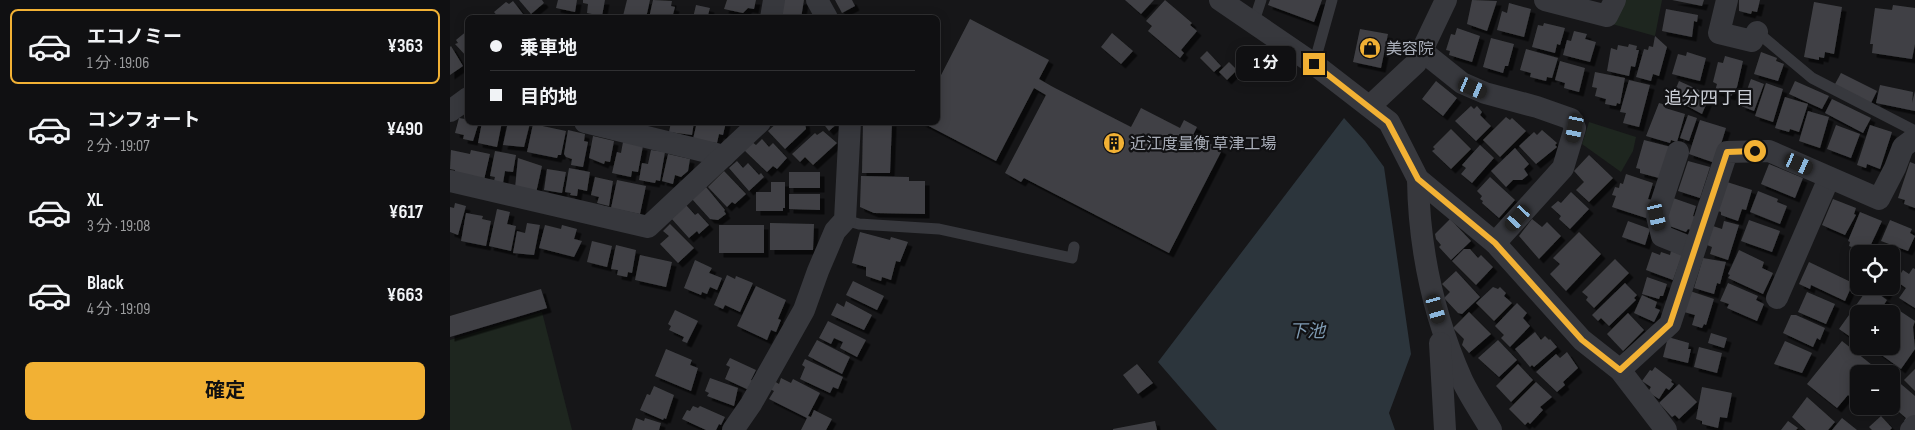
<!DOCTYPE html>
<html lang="ja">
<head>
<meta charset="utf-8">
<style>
  body { margin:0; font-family:"Sofia Sans Condensed","Noto Sans JP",sans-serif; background:#1e1e20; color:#f1f3f6; height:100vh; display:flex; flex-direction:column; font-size:19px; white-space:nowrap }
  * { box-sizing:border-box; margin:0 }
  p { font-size:16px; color:#9c9d9f }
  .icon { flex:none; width:28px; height:28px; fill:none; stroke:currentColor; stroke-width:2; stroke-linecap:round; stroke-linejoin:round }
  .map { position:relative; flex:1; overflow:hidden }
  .details { display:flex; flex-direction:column; background:#101012; width:450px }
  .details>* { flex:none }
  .banner { position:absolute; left:15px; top:15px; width:475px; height:110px; border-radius:8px; box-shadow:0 2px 12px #0003,0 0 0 1px #303032; display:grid; align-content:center; height:110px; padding:0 25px; background:#101012 }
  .fabs { position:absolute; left:1400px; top:245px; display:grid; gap:10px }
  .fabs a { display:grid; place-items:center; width:50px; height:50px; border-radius:8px; background:#101012; box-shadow:0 2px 12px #0003,0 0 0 1px #303032; font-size:25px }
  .end { position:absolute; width:22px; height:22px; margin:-11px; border:6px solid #f2b134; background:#111; box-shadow:0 0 0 2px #111 }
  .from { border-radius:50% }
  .bubble { position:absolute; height:35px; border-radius:8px; background:#101012; box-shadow:0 2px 12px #0003,0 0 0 1px #303032; font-size:16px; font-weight:700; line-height:35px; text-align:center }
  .car { position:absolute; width:15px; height:30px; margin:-15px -8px; border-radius:6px; box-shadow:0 0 4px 1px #0007; background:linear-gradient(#222 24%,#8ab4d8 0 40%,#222 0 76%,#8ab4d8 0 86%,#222 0) }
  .banner b { display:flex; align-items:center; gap:18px; height:48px; font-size:19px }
  .banner b+b { border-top:1px solid #303032 }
  .banner i { width:12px; height:12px; background:#f1f3f6 }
  ul { padding:9px 0 0; list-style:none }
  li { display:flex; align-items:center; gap:15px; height:75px; margin:0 10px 8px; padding:0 15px; border:2px solid transparent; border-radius:8px }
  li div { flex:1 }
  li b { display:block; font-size:19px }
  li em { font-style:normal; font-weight:700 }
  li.on { border-color:#f2b134 }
  li>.icon { width:45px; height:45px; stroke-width:1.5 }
  .button { display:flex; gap:10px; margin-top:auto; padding:10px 25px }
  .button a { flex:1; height:58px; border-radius:8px; background:#f2b134; color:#111; font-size:20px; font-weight:700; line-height:58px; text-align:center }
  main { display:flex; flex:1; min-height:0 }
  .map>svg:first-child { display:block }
</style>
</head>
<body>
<main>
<section class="details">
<ul>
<li class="on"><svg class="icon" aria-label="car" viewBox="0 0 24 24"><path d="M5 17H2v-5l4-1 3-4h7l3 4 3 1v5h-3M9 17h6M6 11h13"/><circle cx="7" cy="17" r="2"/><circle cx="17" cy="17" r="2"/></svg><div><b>エコノミー</b><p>1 分 · 19:06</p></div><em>¥363</em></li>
<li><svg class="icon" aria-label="car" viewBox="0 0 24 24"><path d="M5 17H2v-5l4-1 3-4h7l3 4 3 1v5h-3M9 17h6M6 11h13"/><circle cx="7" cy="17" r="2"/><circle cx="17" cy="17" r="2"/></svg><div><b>コンフォート</b><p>2 分 · 19:07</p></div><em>¥490</em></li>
<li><svg class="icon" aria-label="car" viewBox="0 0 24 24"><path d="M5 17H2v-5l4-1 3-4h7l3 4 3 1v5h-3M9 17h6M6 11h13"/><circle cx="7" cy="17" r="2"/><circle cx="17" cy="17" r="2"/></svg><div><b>XL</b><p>3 分 · 19:08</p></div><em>¥617</em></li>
<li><svg class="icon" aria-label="car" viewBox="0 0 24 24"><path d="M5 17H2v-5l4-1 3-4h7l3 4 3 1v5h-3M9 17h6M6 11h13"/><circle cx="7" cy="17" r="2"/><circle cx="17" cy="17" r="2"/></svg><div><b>Black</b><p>4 分 · 19:09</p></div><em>¥663</em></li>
</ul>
<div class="button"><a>確定</a></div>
</section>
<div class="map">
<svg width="1465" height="430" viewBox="0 0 1465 430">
  <defs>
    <filter id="shadow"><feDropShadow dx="4.5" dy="4.5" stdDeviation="0" flood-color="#0009"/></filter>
  </defs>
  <rect width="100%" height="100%" fill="#161618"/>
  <g fill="#1e261f">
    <path d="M1171 0H1212L1205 36 1162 24Z"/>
    <path d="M1139 122 1186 137 1183 151 1171 172 1132 144Z"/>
    <path d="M92 312 122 430H0V340Z"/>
  </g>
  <path fill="#2c353c" d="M894 118 915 141 934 167 961 354 939 413 945 430H767L708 362Z"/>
  <g fill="#404145" filter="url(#shadow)">
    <path d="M69 0H92L94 3 81 14Z"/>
    <path d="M108 0H127L125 12 106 8Z"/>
    <path d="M133 0H155L152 16 137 13 138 4 133 3Z"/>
    <path d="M177 0H200L196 18 173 16Z"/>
    <path d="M203 0 222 1 221 6 225 7 222 18H199Z"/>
    <path d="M277 0H306L304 9 298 8 293 13 274 9Z"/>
    <path d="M333 0H354L351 18H332Z"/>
    <path d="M385 0H402L405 6 392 13Z"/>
    <path d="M675 0H704L691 14Z"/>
    <path d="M715 0 742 23 740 25 747 31 731 50 734 53 730 58 698 31 702 26 696 21Z"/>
    <path d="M820 0H872L864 22 818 5Z"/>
    <path d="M1022 0 1047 1 1037 31 1017 24Z"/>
    <path d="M1222 0H1254L1252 6Z"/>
    <path d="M1289 0H1310L1307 12 1302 11 1301 14 1289 11Z"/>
    <path d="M63 1 76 18H49L44 12 56 2 59 4Z"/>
    <path d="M1364 2 1392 7 1384 54 1375 52 1374 58 1369 57V60L1354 57Z"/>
    <path d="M1059 3 1081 9 1074 37 1047 30 1052 11 1057 13Z"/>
    <path d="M246 5 260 8 258 15 268 18H243Z"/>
    <path d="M1443 5 1465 8V44L1462 59 1422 53 1423 44H1420L1425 8 1442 10Z"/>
    <path d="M1216 9 1248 15 1247 22 1244 21 1242 37 1212 31Z"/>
    <path d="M520 19 599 60 589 79 603 87 681 127 691 108 730 128 734 120 747 127 743 135 772 150 719 253 574 178 571 182 555 173 596 95 584 88 546 161 471 122H488V81Z"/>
    <path d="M1094 23 1115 28 1110 45 1107 44 1105 53 1082 47 1088 25 1093 26Z"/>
    <path d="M1007 28 1030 36 1022 62 999 55 1000 51 996 50 1001 34 1005 35Z"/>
    <path d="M910 29 938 34 931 68 903 62Z"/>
    <path d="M18 30V58L5 44 8 43 6 40Z"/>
    <path d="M1124 31 1137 34 1135 39 1146 42 1140 62 1113 55 1117 40 1121 41Z"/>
    <path d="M662 33 683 51 671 64 651 47Z"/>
    <path d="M1205 36 1217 47 1209 76 1203 74 1201 81 1186 77 1194 49 1198 50 1199 46 1203 47Z"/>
    <path d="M1041 38 1064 44 1058 66H1055L1053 73 1033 67Z"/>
    <path d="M1179 44 1187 46 1186 50H1189L1185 67 1181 66 1179 76 1157 71 1161 48 1167 50 1168 45 1178 47Z"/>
    <path d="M1 46 13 66 0 75V47Z"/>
    <path d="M1076 49 1108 58 1102 78 1097 77 1096 81 1080 77 1081 73 1070 70Z"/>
    <path d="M757 51 771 66 764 72 750 58Z"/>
    <path d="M1237 52 1256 58 1250 81 1222 74 1228 54 1236 56Z"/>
    <path d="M1311 52 1327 58 1326 61 1334 64 1328 81 1304 74Z"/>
    <path d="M1275 56 1293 61 1287 87 1281 96 1265 91 1267 84 1263 82 1268 62 1273 63Z"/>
    <path d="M1110 61 1135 68 1129 92 1114 88 1115 83 1105 80Z"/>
    <path d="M779 62 787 70 777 80 769 72Z"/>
    <path d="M1145 72 1175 78 1170 104 1167 103 1166 106 1155 104 1156 99 1145 96 1147 88 1142 87Z"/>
    <path d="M1391 73 1427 91 1420 105 1384 86Z"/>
    <path d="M1301 79 1314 84 1304 111 1291 106Z"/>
    <path d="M1179 80 1200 85 1189 127 1173 123 1176 113 1170 112Z"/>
    <path d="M986 81 1007 98 993 116 972 99Z"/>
    <path d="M1229 81 1260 95 1252 114 1222 98Z"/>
    <path d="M1345 81 1379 96 1372 109 1339 94Z"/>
    <path d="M1316 83 1333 89 1323 122 1305 116Z"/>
    <path d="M1430 85 1463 92 1462 103 1465 91V111L1426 103Z"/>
    <path d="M1335 97 1358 104 1349 132 1340 129 1339 132 1325 128Z"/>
    <path d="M1382 99 1421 118 1413 133 1375 113Z"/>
    <path d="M1209 103 1216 105 1215 108 1235 114 1227 142 1221 140 1220 143 1196 136Z"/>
    <path d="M1021 106 1024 109 1027 106 1032 112 1030 115 1041 126 1026 141 1005 121Z"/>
    <path d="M17 110 18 122H29L23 141 13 139 14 135 5 133 9 118 15 119Z"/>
    <path d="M1358 111 1379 117 1370 148 1349 141Z"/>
    <path d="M1238 115 1247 118 1239 141 1230 138Z"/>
    <path d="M1056 117 1060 120 1062 118 1076 131 1050 157 1033 140Z"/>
    <path d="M1250 120 1276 128 1265 163 1239 154Z"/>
    <path d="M32 122H52L47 147 28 143Z"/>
    <path d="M58 122 80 123 74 147 53 145Z"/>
    <path d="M221 122H244L242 135 219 132Z"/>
    <path d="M247 122H276L273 135 269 134 267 143 243 139Z"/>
    <path d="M328 122H355L356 129 335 149 318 131Z"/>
    <path d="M372 122H389L379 131Z"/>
    <path d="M413 122H442L440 173H412Z"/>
    <path d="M83 124 116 131 111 155H108L107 158 77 152Z"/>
    <path d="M1386 125 1410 134 1401 158 1377 149Z"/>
    <path d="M1420 125 1442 132 1430 169 1417 164 1416 168 1407 165Z"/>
    <path d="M1001 129 1021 149 1001 169 982 151 985 149 983 147Z"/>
    <path d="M118 130 135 134 134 141 138 142 133 167 121 165 122 159 116 157 114 154Z"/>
    <path d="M1092 130 1107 143 1105 145 1107 147 1086 164 1069 146 1084 132 1087 135Z"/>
    <path d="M373 131 387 143 363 165 355 157 350 162 342 154 365 133 367 135Z"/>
    <path d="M143 136 164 141 160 162 155 161 154 164 139 158Z"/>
    <path d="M312 139 319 147 323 143 337 158 327 169 323 166 317 172 294 150 302 142 306 145Z"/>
    <path d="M1194 140 1221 147 1209 178 1190 173V169L1186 168Z"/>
    <path d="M173 142 193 146 188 172 182 171 181 177 162 173 167 152 171 153Z"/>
    <path d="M1030 145 1044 158 1022 183 1011 174 1016 168 1012 165Z"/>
    <path d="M1065 148 1079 164 1074 169 1078 175 1072 180H1063L1056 187 1041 171Z"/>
    <path d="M1 150 20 154 21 150 40 154 34 180 5 173V170L0 169Z"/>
    <path d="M201 150 215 152 210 181 206 180 205 183 189 180 192 163 198 164Z"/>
    <path d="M45 151 66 155 63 172 55 171 53 183 44 181 45 177 40 176Z"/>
    <path d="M218 154 240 159 238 171 231 177 225 175 223 184 212 181Z"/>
    <path d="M1139 155 1163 178 1139 202 1126 190 1134 182 1124 171Z"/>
    <path d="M68 158 92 166 86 193 65 188Z"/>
    <path d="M287 161 293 168 298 163 309 175 311 173 314 177 299 191 279 168Z"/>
    <path d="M1238 161 1260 167 1250 198 1228 191Z"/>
    <path d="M1460 162 1465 164V208L1454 204 1455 200 1448 198Z"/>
    <path d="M1319 164 1353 178 1345 198 1311 184Z"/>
    <path d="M119 168 140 172 137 191 128 189 127 196 120 195 121 193 115 192Z"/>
    <path d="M97 169 116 172 112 193 94 190Z"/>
    <path d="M274 171 296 194 285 204 282 202 277 207 258 187Z"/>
    <rect x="339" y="172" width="31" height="16"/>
    <path d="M1176 174 1203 183 1198 199 1202 200 1196 218 1162 207 1166 196 1162 195 1165 187 1169 188 1170 183 1173 184Z"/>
    <path d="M411 176 459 177V181H475V214L424 213 410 207Z"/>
    <path d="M145 177 163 181 159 206 147 203 149 197 141 195Z"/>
    <path d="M1040 177 1065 200 1049 218 1032 203 1033 201 1030 199 1032 196 1027 191Z"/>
    <path d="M167 180 196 186 190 214 161 208Z"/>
    <path d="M321 182H335V208H333V211H306V192H321Z"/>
    <path d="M1277 182 1302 190 1296 210 1292 209 1288 221 1271 215V212L1268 211Z"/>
    <path d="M256 187 275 210 274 211 276 214 268 220 260 219 242 199Z"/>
    <path d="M1308 191 1328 199 1327 202 1337 206 1330 224 1300 212Z"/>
    <path d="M1121 192 1139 209 1120 229 1109 219 1111 216 1101 207 1108 201 1111 203Z"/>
    <path d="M339 194H370V210L339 209Z"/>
    <path d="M1223 198 1246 206 1243 216 1247 218 1242 230 1238 229 1236 232 1214 224Z"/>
    <path d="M1383 199 1406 208 1404 214 1406 215 1395 235 1372 225Z"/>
    <path d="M5 203 16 206 8 235 0 232V207L4 208Z"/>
    <path d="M236 205 245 215 248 213 259 225 249 234 247 231 239 238 221 218Z"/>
    <path d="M47 209 60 212 57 224 66 226 61 251 39 246Z"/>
    <path d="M1410 212 1432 221 1417 253 1399 246 1400 242 1398 241Z"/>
    <path d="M16 213 33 216 32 219 41 221 36 246 11 241Z"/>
    <path d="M1000 219 1021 241 1001 260 989 247 991 245 986 239 985 234Z"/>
    <path d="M1082 219 1092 227 1097 222 1111 236 1089 259 1069 236Z"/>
    <path d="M1299 220 1330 231 1322 252 1291 241Z"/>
    <path d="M1440 220 1462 229 1460 233 1465 236 1458 251 1431 241Z"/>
    <path d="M1178 221 1200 229 1195 245 1172 237Z"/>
    <path d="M1274 221 1289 225 1278 260 1260 254 1262 247 1257 245 1263 226 1272 229Z"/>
    <path d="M77 223 90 225 84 255 63 253 67 231 75 233Z"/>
    <path d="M320 223 364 224 363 250H320Z"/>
    <path d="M220 224 244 248 228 263 210 244 219 236 213 231Z"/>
    <path d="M95 225 111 229 112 225 127 229 124 239 132 241 124 257 89 248Z"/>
    <rect x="269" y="225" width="45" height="28"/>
    <path d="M410 232 440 240 441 237 458 242 450 262 446 261 441 280 432 277 431 281 416 276V267L402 263Z"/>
    <path d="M1129 232 1151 254 1116 291 1100 274 1110 264 1103 258Z"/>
    <path d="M142 241 162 246 157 267 137 262Z"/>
    <path d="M166 245 186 250 182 273 178 272 177 277 167 275 168 270 161 269Z"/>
    <path d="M1014 249H1020L1028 258 1031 255 1043 267 1026 285 1002 261Z"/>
    <path d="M1289 250 1314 262 1312 268 1323 273 1313 294 1278 278 1280 275 1278 274Z"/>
    <path d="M1221 251 1232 255 1223 280 1196 270 1202 252 1210 255 1211 252 1220 255Z"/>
    <path d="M190 255 222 262 216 287 185 280Z"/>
    <path d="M1253 258 1276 262 1270 284 1267 283 1264 294 1244 288Z"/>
    <path d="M1165 259 1179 273 1144 308 1136 300 1138 297 1132 292Z"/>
    <path d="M245 260 262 268 259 273 272 278 267 290 260 287 257 294 252 292 251 295 234 288Z"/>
    <path d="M1359 262 1403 283 1395 301 1361 285 1360 289 1349 284Z"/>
    <path d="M1463 268 1465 269V308L1449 298 1456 288 1446 281 1453 270 1459 274Z"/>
    <path d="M1006 271 1030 297 1012 314 1008 313 994 298 1000 292 992 284Z"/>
    <path d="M277 275 285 279 286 276 303 283 290 312 275 305 273 309 264 305Z"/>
    <path d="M1197 277 1217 284 1213 296H1210L1209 299 1192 294Z"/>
    <path d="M403 281 434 296 427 310 396 295Z"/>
    <path d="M1175 283 1187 295 1184 298 1186 300 1159 326 1151 318 1148 321 1142 315Z"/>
    <path d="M1278 283 1308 296 1306 300 1314 304 1307 321 1277 308 1279 304 1270 301Z"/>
    <path d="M306 286 336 300 328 319 331 320 326 332 321 330 317 340 287 326Z"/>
    <path d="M1420 286H1437L1440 288 1435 296Z"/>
    <path d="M1043 287 1048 289 1050 287 1056 293 1054 296 1062 303 1044 321 1026 303Z"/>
    <path d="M1419 287 1437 300 1428 314H1409L1408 342 1389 329Z"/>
    <path d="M91 289 97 308 0 337V316Z"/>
    <path d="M1240 291 1264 299 1256 325 1254 324 1252 328 1242 325 1245 315 1234 312Z"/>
    <path d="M1357 292 1385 304 1376 324 1348 312Z"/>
    <path d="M1192 295 1207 302 1205 308 1210 310 1204 322 1184 313Z"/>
    <path d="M396 301 422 315 414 330 381 315 387 303 394 307Z"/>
    <path d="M1067 303 1077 313 1073 318 1080 326 1060 347 1051 338 1054 335 1045 326Z"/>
    <path d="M1436 304 1443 309 1444 307 1465 321 1463 327 1465 349 1451 369 1426 351 1429 346H1441V314H1429Z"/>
    <path d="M225 310 248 321 237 343 232 341 234 337 219 330 221 326 218 324Z"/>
    <path d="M1019 312 1041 334 1019 353 1012 345 1014 339 1003 328Z"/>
    <path d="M1178 313 1194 330 1173 351 1157 334Z"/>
    <path d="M1341 315H1346L1375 328 1370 340 1367 338 1363 347 1333 333Z"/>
    <path d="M378 321 416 340 407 357 390 348 393 342 384 338 381 344 369 338Z"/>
    <path d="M1085 332 1091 340 1095 336 1099 340 1100 339 1107 347 1084 367 1082 365 1080 367 1065 349Z"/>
    <path d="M1261 333 1277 338 1274 348 1258 343Z"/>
    <path d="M1218 337 1239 343 1238 349H1241L1238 363 1213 357Z"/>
    <path d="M367 340 400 357 392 374 358 356Z"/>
    <path d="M1048 340 1067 360 1049 377 1028 358Z"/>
    <path d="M1335 341 1362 353 1352 373 1324 364Z"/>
    <path d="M1392 341 1422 365 1415 374H1409V390L1402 398 1398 395 1387 408 1357 384Z"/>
    <path d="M1249 347 1272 353 1267 373 1244 367Z"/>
    <path d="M216 349 242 360 240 365 248 368 241 391 205 376Z"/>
    <path d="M1117 352 1128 368 1113 382 1115 385 1107 392 1086 372 1106 354 1110 358Z"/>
    <path d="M280 358 306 370 301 380 305 382 301 391 275 379 280 367 276 365Z"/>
    <path d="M355 359 393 377 388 389 383 387 380 393 350 379 355 367 352 365Z"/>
    <path d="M687 364 703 383 688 394 673 375Z"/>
    <path d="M1068 364 1083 380 1061 402 1046 386Z"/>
    <path d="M1205 367 1222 380 1221 382 1224 384 1219 390 1216 388 1209 399 1198 392 1201 387 1192 381 1200 370 1202 371Z"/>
    <path d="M1465 369V391L1454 380Z"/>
    <path d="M260 378 288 388 284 406 257 396 259 393 255 391Z"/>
    <path d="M331 378 341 383 343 379 370 393 358 416 361 417 364 410 382 419 376 430H351L357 418 319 399 324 391 320 389 324 381 329 384Z"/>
    <path d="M1445 379 1465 396V417L1458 425 1454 421 1456 418 1441 405V383Z"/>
    <path d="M1086 382 1102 397 1090 407 1093 410 1080 424 1078 422 1075 425 1059 409Z"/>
    <path d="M1229 384 1247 402 1229 419 1225 415 1222 417 1209 403Z"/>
    <path d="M204 386 224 395 216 419 214 418 213 420 190 410 197 394 200 395Z"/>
    <path d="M1252 387 1282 393 1277 418 1270 417 1268 428 1252 424V421L1246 419Z"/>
    <path d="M1357 397 1385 422 1378 430H1356L1342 417Z"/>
    <path d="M243 406 248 408 250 406 275 417 271 425 269 424 266 430H256L232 419 237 410 240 411Z"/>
    <path d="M1431 416 1442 428 1440 430H1422L1419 427Z"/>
    <path d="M186 418 194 421 195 418 211 423 209 430H182Z"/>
    <path d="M1392 418 1407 430H1382Z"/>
    <path d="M705 421 707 430H663V429Z"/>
    <path d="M1338 421 1348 428 1346 430H1331Z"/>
  </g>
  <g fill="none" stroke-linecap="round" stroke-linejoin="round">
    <g stroke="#37383d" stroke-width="11">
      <path d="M803 24 811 0"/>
      <path d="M1307 32 1362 78 1465 131"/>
      <path d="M864 64 882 0"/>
      <path d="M395 220 409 224 489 229 622 258 624 247"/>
    </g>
    <g stroke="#37383d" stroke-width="22">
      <path d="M367 0 377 18"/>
      <path d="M770 0 864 64 939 122 968 179 1045 243 1132 340 1170 370 1216 430"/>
      <path d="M1095 0 1157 16 1165 0"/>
      <path d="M1277 0 1269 33 1302 41 1307 32"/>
      <path d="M321 18 324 0"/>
      <path d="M972 51 1012 83 1035 93 1087 107 1121 119 1125 128 1113 168 1045 243"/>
      <path d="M920 106 966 63 996 0"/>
      <path d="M0 111 18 98"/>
      <path d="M135 122 274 156"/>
      <path d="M1228 152 1207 216 1212 236 1244 249"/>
      <path d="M968 179C969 250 983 315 1012 380 1020 397 1032 414 1041 430"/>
      <path d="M0 181 198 227 310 122"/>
      <path d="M1327 298 1379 178"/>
      <path d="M990 343 995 430"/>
      <path d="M1170 370 1220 324 1277 152 1319 151 1429 199 1445 168 1453 147 1465 138"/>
      <path d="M283 430 301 404 354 310 368 271 385 231 395 220 400 122"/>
      <path d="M1461 430 1465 426"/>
    </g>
  </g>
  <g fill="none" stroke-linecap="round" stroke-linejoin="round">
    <path stroke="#f2b134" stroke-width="6" d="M864 64 938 122 968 179 1045 243 1132 340 1170 370 1220 324 1277 152 1305 151"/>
  </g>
  <defs>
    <g id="shop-disc" transform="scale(1.125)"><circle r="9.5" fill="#f2b134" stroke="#111113"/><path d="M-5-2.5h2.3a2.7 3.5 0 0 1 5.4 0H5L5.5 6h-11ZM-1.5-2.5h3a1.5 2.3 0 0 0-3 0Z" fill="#111"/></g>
    <g id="building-disc" transform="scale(1.125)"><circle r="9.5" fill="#f2b134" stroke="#111113"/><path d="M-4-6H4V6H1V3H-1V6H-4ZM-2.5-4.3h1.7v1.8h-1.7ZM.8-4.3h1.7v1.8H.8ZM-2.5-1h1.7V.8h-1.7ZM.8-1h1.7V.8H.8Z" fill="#111"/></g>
  </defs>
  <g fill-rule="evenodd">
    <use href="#shop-disc" x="920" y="48"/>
    <use href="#building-disc" x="664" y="143"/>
  </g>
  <g text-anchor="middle" stroke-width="4.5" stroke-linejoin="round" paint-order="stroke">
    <g font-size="16" fill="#a8adb8" stroke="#111113" text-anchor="start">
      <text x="936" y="54">美容院</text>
      <text x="680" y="149">近江度量衡 草津工場</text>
    </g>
    <g font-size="18" fill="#c9ccd4" stroke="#111113">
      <text x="1259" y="104">追分四丁目</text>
    </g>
    <g font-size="18" font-style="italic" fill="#7f9bb3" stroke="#111113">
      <text x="857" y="337">下池</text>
    </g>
  </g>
</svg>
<div class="fabs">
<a><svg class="icon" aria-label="locate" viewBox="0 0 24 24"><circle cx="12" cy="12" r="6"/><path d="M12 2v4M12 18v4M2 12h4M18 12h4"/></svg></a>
<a>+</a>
<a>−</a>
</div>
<i class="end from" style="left:1305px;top:151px"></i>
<i class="end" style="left:864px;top:64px"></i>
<div class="bubble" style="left:786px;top:46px;width:60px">1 分</div>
<i class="car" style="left:1023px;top:88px;rotate:113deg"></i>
<i class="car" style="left:1125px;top:128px;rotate:191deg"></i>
<i class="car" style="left:1349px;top:164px;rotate:114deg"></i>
<i class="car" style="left:1207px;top:216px;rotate:167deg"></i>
<i class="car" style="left:1068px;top:218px;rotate:222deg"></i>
<i class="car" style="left:986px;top:309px;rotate:164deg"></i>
<div class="banner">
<b><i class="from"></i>乗車地</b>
<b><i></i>目的地</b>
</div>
</div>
</main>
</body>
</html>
